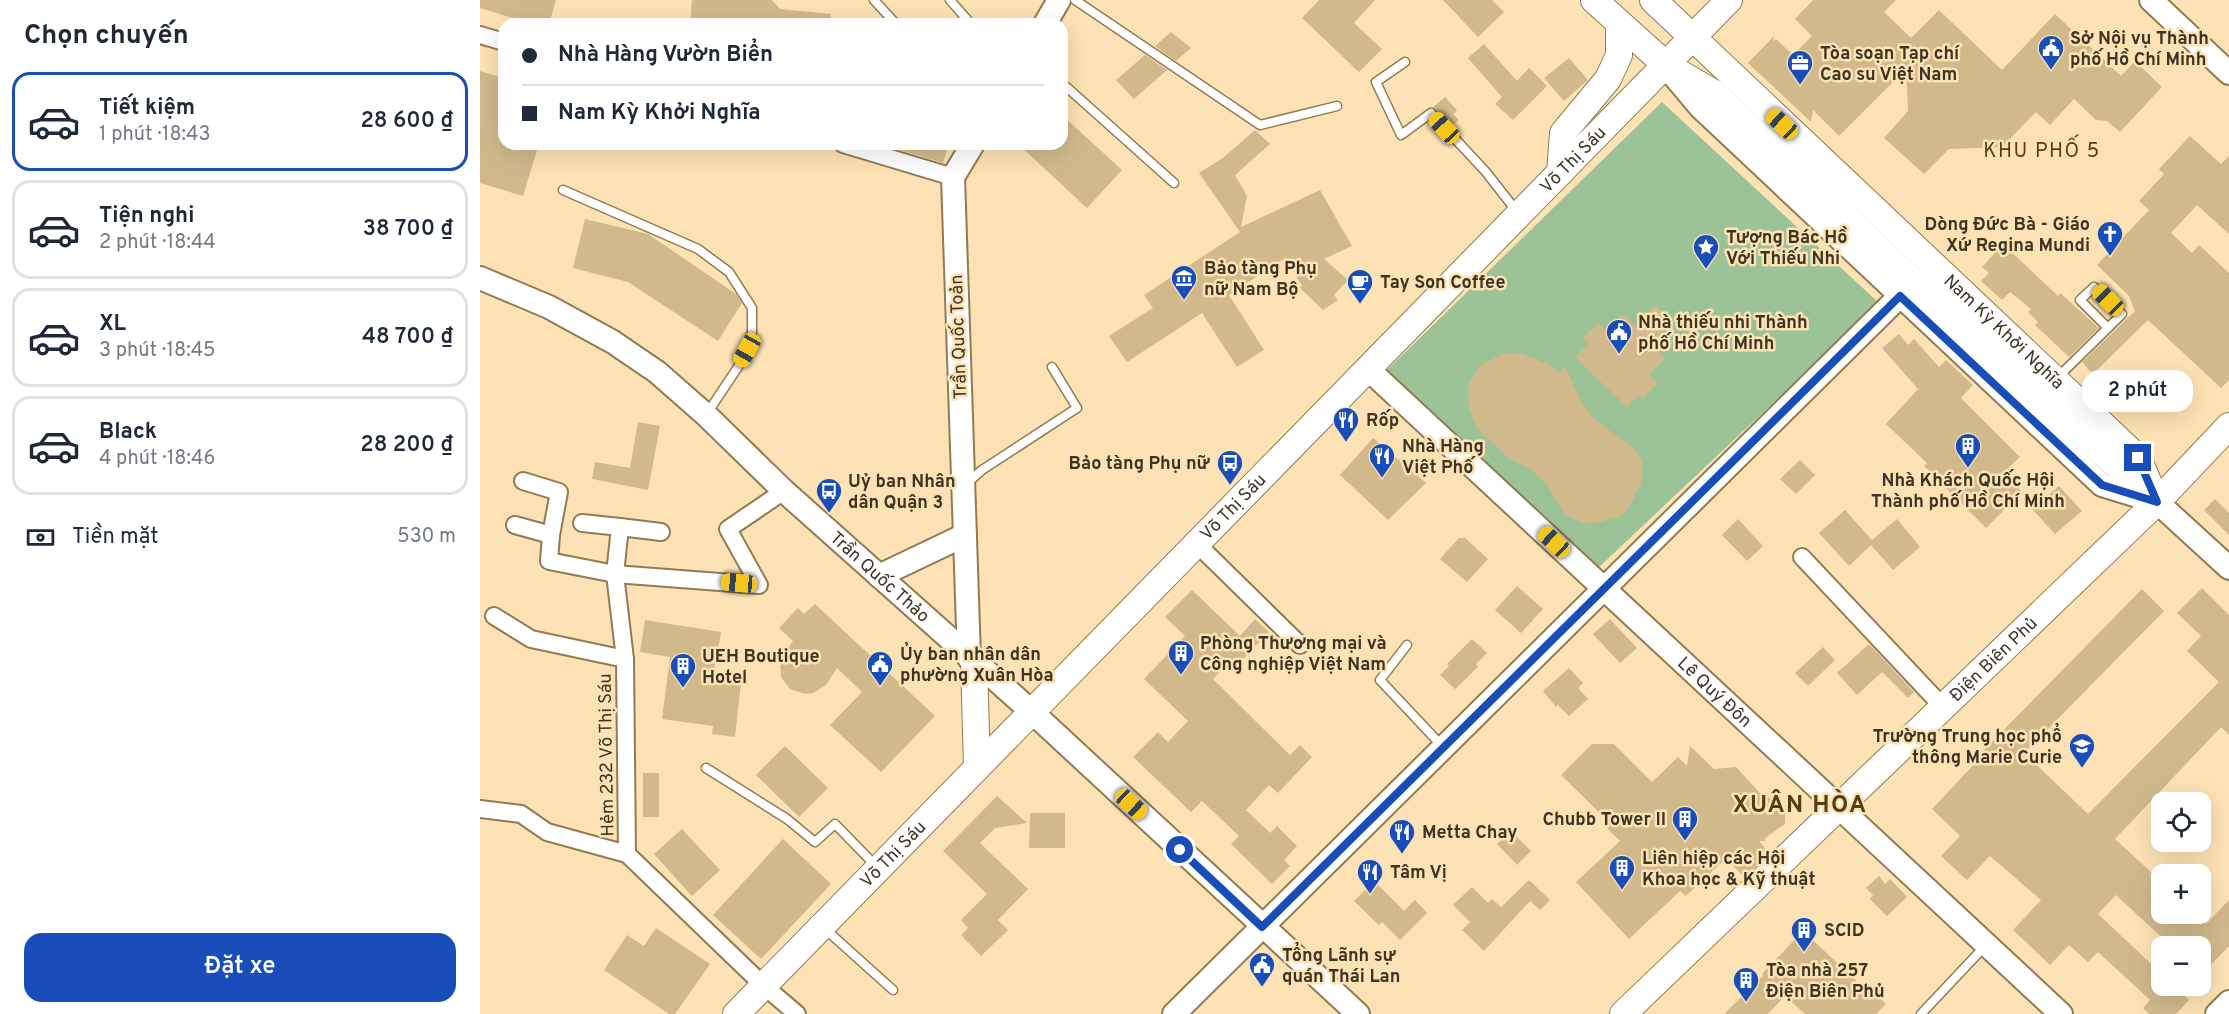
<!DOCTYPE html>
<html lang="vi">
<head>
<meta charset="utf-8">
<style>
  body { margin:0; font-family:Overpass,sans-serif; background:#f6f6f7; color:#1f2937; height:100vh; display:flex; flex-direction:column; font-size:22px; white-space:nowrap }
  * { box-sizing:border-box; margin:0 }
  p { font-size:20px; color:#747a83 }
  .icon { flex:none; width:33px; height:33px; fill:none; stroke:currentColor; stroke-width:2; stroke-linecap:round; stroke-linejoin:round }
  .map { position:relative; flex:1; overflow:hidden }
  .sheet { display:flex; flex-direction:column; background:#fff; width:480px }
  .sheet>* { flex:none }
  .top-card { position:absolute; left:18px; top:18px; width:570px; height:132px; border-radius:18px; box-shadow:0 6px 24px #0002; display:grid; align-content:center; height:132px; padding:0 24px; background:#fff }
  .fabs { position:absolute; left:1671px; top:792px; display:grid; gap:12px }
  .fabs a { display:grid; place-items:center; width:60px; height:60px; border-radius:12px; background:#fff; box-shadow:0 6px 24px #0002; font-size:30px }
  .end { position:absolute; width:27px; height:27px; margin:-14px; border:8px solid #194eba; background:#fff; box-shadow:0 0 0 3px #fff }
  .from { border-radius:50% }
  .bubble { position:absolute; height:42px; border-radius:18px; background:#fff; box-shadow:0 6px 24px #0002; font-size:20px; font-weight:600; line-height:42px; text-align:center }
  .car { position:absolute; width:18px; height:36px; margin:-18px -9px; border-radius:8px; box-shadow:0 0 4px 2px #0007; background:linear-gradient(#f5c518 24%,#345 0 40%,#f5c518 0 76%,#345 0 86%,#f5c518 0) }
  .top-card b { display:flex; align-items:center; gap:21px; height:57px; font-size:22px }
  .top-card b+b { border-top:2px solid #e0e1e3 }
  .top-card i { width:15px; height:15px; background:#1f2937 }
  ul { padding:0; list-style:none }
  li { display:flex; align-items:center; gap:18px; height:99px; margin:0 12px 9px; padding:0 12px; border:3px solid #e0e1e3; border-radius:18px }
  li div { flex:1 }
  li b { display:block; font-size:22px }
  li em { font-style:normal; font-weight:600 }
  li.current { border-color:#194eba }
  li>.icon { width:54px; height:54px; stroke-width:1.5 }
  h2 { padding:0 24px; font-size:27px; line-height:72px }
  .pay { display:flex; align-items:center; gap:15px; height:66px; padding:0 24px; font-size:22px }
  .pay p { margin-inline-start:auto }
  .primary-button { display:flex; gap:12px; margin-top:auto; padding:12px 24px }
  .primary-button a { flex:1; height:69px; border-radius:18px; background:#194eba; color:#fff; font-size:24px; font-weight:600; line-height:69px; text-align:center }
  main { display:flex; flex:1; min-height:0 }
  .map>svg:first-child { display:block }
</style>
</head>
<body>
<main>
<section class="sheet">
<h2>Chọn chuyến</h2>
<ul>
<li class="current"><svg class="icon" aria-label="car" viewBox="0 0 24 24"><path d="M5 17H2v-5l4-1 3-4h7l3 4 3 1v5h-3M9 17h6M6 11h13"/><circle cx="7" cy="17" r="2"/><circle cx="17" cy="17" r="2"/></svg><div><b>Tiết kiệm</b><p>1 phút · 18:43</p></div><em>28 600 ₫</em></li>
<li><svg class="icon" aria-label="car" viewBox="0 0 24 24"><path d="M5 17H2v-5l4-1 3-4h7l3 4 3 1v5h-3M9 17h6M6 11h13"/><circle cx="7" cy="17" r="2"/><circle cx="17" cy="17" r="2"/></svg><div><b>Tiện nghi</b><p>2 phút · 18:44</p></div><em>38 700 ₫</em></li>
<li><svg class="icon" aria-label="car" viewBox="0 0 24 24"><path d="M5 17H2v-5l4-1 3-4h7l3 4 3 1v5h-3M9 17h6M6 11h13"/><circle cx="7" cy="17" r="2"/><circle cx="17" cy="17" r="2"/></svg><div><b>XL</b><p>3 phút · 18:45</p></div><em>48 700 ₫</em></li>
<li><svg class="icon" aria-label="car" viewBox="0 0 24 24"><path d="M5 17H2v-5l4-1 3-4h7l3 4 3 1v5h-3M9 17h6M6 11h13"/><circle cx="7" cy="17" r="2"/><circle cx="17" cy="17" r="2"/></svg><div><b>Black</b><p>4 phút · 18:46</p></div><em>28 200 ₫</em></li>
</ul>
<div class="pay"><svg class="icon" aria-label="cash" viewBox="0 0 24 24"><path d="M3 7h18v10H3z"/><circle cx="12" cy="12" r="2"/></svg>Tiền mặt<p>530 m</p></div>
<div class="primary-button"><a>Đặt xe</a></div>
</section>
<div class="map">
<svg width="1749" height="1014" viewBox="0 0 1749 1014">
  <rect width="100%" height="100%" fill="#fce2b4"/>
  <path fill="#9cc397" d="M1182 102 1399 303 1116 570 905 372Z"/>
  <g fill="#d1b98c">
    <path d="M0 0H76L69 24H52L0 8Z"/>
    <path d="M212 0H292L300 9 351 14V24H210Z"/>
    <path d="M839 0H895L874 23 902 49 879 72 822 18Z"/>
    <path d="M963 0H1012L1024 12 998 37Z"/>
    <path d="M1333 0H1416L1404 12 1431 38 1459 10 1522 70 1575 14 1641 76 1655 61 1682 87 1640 132 1627 121 1616 120 1594 99 1570 125 1556 112 1522 147 1469 149 1444 174 1404 138 1428 111 1426 69 1359 136 1333 110 1331 122 1268 63 1294 36 1293 42 1296 39 1313 55 1332 36 1315 19Z"/>
    <path d="M691 32 711 48 696 61 675 46Z"/>
    <path d="M1004 44 1037 81 1049 68 1067 86 1033 120 1015 104 1022 97 988 58Z"/>
    <path d="M665 55 687 70 654 99 636 80Z"/>
    <path d="M1089 58 1108 80 1084 101 1064 78Z"/>
    <path d="M0 71 24 78V144H59L43 196 0 183Z"/>
    <path d="M965 97 977 110 973 114 979 120 972 126 953 107Z"/>
    <path d="M582 115 642 170 607 208 538 144H582Z"/>
    <path d="M775 130 790 144 755 175 767 196 761 227 840 190 872 246 844 259 868 280 854 295 858 300 843 310 820 288 822 286 805 258 749 295 784 350 765 362 757 367 722 313 647 362 629 336 673 308 664 295 760 232 719 173 743 158Z"/>
    <path d="M1710 136 1741 164 1749 156V234L1717 205 1691 233 1712 253 1719 245 1749 273V380L1741 388 1668 320 1613 374 1602 362 1655 311 1649 296 1617 265 1669 210 1659 201 1684 174 1679 169Z"/>
    <path d="M400 144H460L468 147 463 163Z"/>
    <path d="M105 219 168 234 256 294 262 303 238 341 148 282 93 268Z"/>
    <path d="M1523 244 1578 296 1580 293 1619 328 1589 357 1555 325 1558 322 1548 312 1551 309 1530 292 1522 300 1501 281 1509 273 1502 267Z"/>
    <path d="M1175 305 1189 319 1179 330 1191 341 1179 352 1185 358 1169 375 1178 383 1163 398 1160 395 1147 407 1095 357 1108 344 1102 339 1118 323 1126 330 1142 314 1155 326Z"/>
    <path d="M1419 334 1428 345 1434 339 1459 367 1466 360 1493 385 1481 398 1540 457 1524 472 1542 492 1506 528 1444 466 1447 463 1406 424 1438 389 1402 348Z"/>
    <path d="M1024 353H1040L1071 365 1080 372 1085 367 1102 403 1112 416 1126 428 1153 447 1162 459 1163 469 1161 483 1148 509 1138 517 1116 523H1104L1092 518 1084 513 1067 484 1050 469 1029 458 997 428 989 408 988 389 990 381 1000 366Z"/>
    <path d="M158 422 180 426 168 490 112 479 115 462 150 468Z"/>
    <path d="M893 438 946 483 908 520 860 475Z"/>
    <path d="M1320 460 1335 475 1316 494 1300 479Z"/>
    <path d="M1579 486 1602 511 1575 534 1552 509Z"/>
    <path d="M1735 499 1749 513V535L1724 510Z"/>
    <path d="M1365 510 1392 540 1417 519 1440 547 1413 570 1391 545 1369 566 1339 533Z"/>
    <path d="M1258 519 1283 546 1267 561 1242 535Z"/>
    <path d="M979 538H985L1008 559 987 582 960 559Z"/>
    <path d="M1037 586 1063 609 1041 633 1015 610Z"/>
    <path d="M1722 588 1749 615V735L1741 727 1635 839 1682 882V914H1715L1726 924 1749 900V946L1720 976V946H1691L1636 895 1618 914 1682 974V986H1694L1709 1000 1696 1014H1669L1663 1008 1670 1000 1618 952 1608 962 1589 945 1570 965 1533 930 1561 900 1510 856 1487 880 1461 856 1480 836 1452 809 1498 760 1496 758 1662 589 1684 611 1544 753 1608 814 1739 682 1707 651 1721 636 1697 613Z"/>
    <path d="M712 590 760 636 775 619 789 632 758 664 752 659 733 679 810 755 820 745 832 757 798 793 789 785 766 810 790 833 797 826 817 846 804 860 810 866 792 884 751 844 759 836 722 801 711 812 653 757 678 732 688 742 708 721 664 679 705 636 685 617Z"/>
    <path d="M335 604 455 716 401 772 350 725 382 692 357 668 346 685 333 693 325 694 310 689 301 677 300 661 303 654 313 641 299 628 318 608 324 614Z"/>
    <path d="M1130 619 1157 648 1140 663 1113 634Z"/>
    <path d="M165 620 241 632 233 678 261 682 255 737 232 734 233 726 182 719 190 657 160 652Z"/>
    <path d="M992 639 1007 653 996 664 998 667 975 689 960 675 969 666 967 664Z"/>
    <path d="M1389 644 1434 692 1428 698 1402 672 1377 695 1357 673Z"/>
    <path d="M1343 647 1355 660 1328 686 1315 673Z"/>
    <path d="M1089 668 1103 683 1098 688 1108 699 1089 716 1078 705 1076 707 1063 691Z"/>
    <path d="M1112 744H1134L1172 782 1198 757 1207 766 1210 746 1234 769 1256 767 1287 801V796L1305 811V824L1285 838V841H1279L1285 848 1286 857 1264 877 1246 858 1206 896 1200 891 1149 939 1096 882 1140 841 1127 828 1131 824 1081 775Z"/>
    <path d="M305 746 348 788 319 817 276 775Z"/>
    <rect x="163" y="773" width="16" height="44"/>
    <path d="M517 796 547 823 515 828 500 843 548 889 518 920 528 930 501 956 481 935 488 928 481 920 507 894 463 851Z"/>
    <path d="M550 813H585V848H549Z"/>
    <path d="M202 829 240 870 212 896 174 854Z"/>
    <path d="M1031 831 1051 851 1037 865 1017 844Z"/>
    <path d="M303 839 351 884 281 959 233 915Z"/>
    <path d="M1399 876 1405 884 1410 879 1427 897 1407 916 1390 899 1393 895 1386 888Z"/>
    <path d="M1049 880 1070 900 1060 910 1050 901 1004 951 982 930 990 922 973 905 992 887 1008 903 1012 899 1021 907Z"/>
    <path d="M894 881 924 911 935 900 947 913 920 940 902 922 899 925 874 901Z"/>
    <path d="M176 928 230 964 195 1014H189L124 970 147 935 164 946Z"/>
    <path d="M1323 931 1384 988 1387 985 1406 1004 1396 1014H1325L1305 996 1288 1014H1244L1283 976 1282 974Z"/>
  </g>
  <g fill="none" stroke-linecap="round" stroke-linejoin="round">
    <g stroke="#937b51" stroke-width="11">
      <g id="lane">
        <path d="M394 0 416 24"/>
        <path d="M470 0 491 24"/>
        <path d="M595 0 780 125 857 106"/>
        <path d="M925 62 896 82 921 135 951 113 1006 172 1038 213"/>
        <path d="M582 83 694 183"/>
        <path d="M83 190 218 249 249 272 272 308V332L267 350 258 367 226 415"/>
        <path d="M1577 378 1642 314 1614 287 1600 300 1628 328"/>
        <path d="M486 484 502 470 597 408 572 367"/>
        <path d="M927 645 900 680 963 747"/>
        <path d="M226 768 307 819 335 842 355 824 396 866"/>
        <path d="M344 928 413 990"/>
        <path d="M1441 1014 1506 945"/>
      </g>
    </g>
    <g stroke="#937b51" stroke-width="20">
      <g id="street">
        <path d="M0 35 24 42"/>
        <path d="M363 144 473 177"/>
        <path d="M43 481 79 492 71 535 69 561 135 574 279 585 248 529 304 491"/>
        <path d="M102 523 140 527 135 574 145 659 147 854 284 986 317 1014"/>
        <path d="M35 525 71 535"/>
        <path d="M140 527 181 532"/>
        <path d="M717 544 820 645"/>
        <path d="M1322 557 1463 707"/>
        <path d="M14 616 51 639 145 659"/>
        <path d="M0 809 41 814 67 832 147 854"/>
      </g>
    </g>
    <g stroke="#937b51" stroke-width="26">
      <g id="secondary">
        <path d="M1671 0 1749 73"/>
        <path d="M565 24 579 0"/>
        <path d="M1188 69 1220 107 1622 485 1677 502 1749 568"/>
        <path id="s1" d="M0 278 69 307 133 342 177 372 226 415 304 491 552 712 878 1014"/>
        <path id="s2" d="M888 369 1581 1014"/>
        <path d="M399 576 485 535"/>
        <path d="M489 658 473 177 493 144"/>
        <path d="M694 1014 1434 282"/>
        <path d="M1737 1014 1749 1002"/>
      </g>
    </g>
    <g stroke="#937b51" stroke-width="28">
      <g id="primary">
        <path d="M1114 0 1186 65 1234 93 1434 282 1677 502"/>
        <path id="s3" d="M1173 0 1658 458 1673 493"/>
        <path d="M1080 173 1083 133 1128 79 1139 55V23"/>
        <path d="M494 662 497 768"/>
        <path id="s4" d="M256 1014 1249 0"/>
        <path id="s5" d="M1143 1014 1677 502 1749 426"/>
      </g>
    </g>
    <use href="#lane" stroke="#fff" stroke-width="8"/>
    <use href="#street" stroke="#fff" stroke-width="16"/>
    <use href="#secondary" stroke="#fff" stroke-width="22"/>
    <use href="#primary" stroke="#fff" stroke-width="26"/>
  </g>
  <g fill="none" stroke-linecap="round" stroke-linejoin="round">
    <path stroke="#194eba" stroke-width="8" d="M700 850 782 927 1420 296 1622 485 1677 502 1658 458"/>
  </g>
  <defs>
    <g id="civic-pin" transform="scale(1.35)"><path d="M0 17L-7.5 6A9.5 9.5 0 1 1 7.5 6Z" fill="#194eba" stroke="#fce2b4"/><path d="M-.6-6.5H3V-4.5H.6V-3L4-1V1h2V6H-6V1h2V-1L-.6-3ZM-1.2 2.5V6h2.4V2.5Z" fill="#fff"/></g>
    <g id="office-pin" transform="scale(1.35)"><path d="M0 17L-7.5 6A9.5 9.5 0 1 1 7.5 6Z" fill="#194eba" stroke="#fce2b4"/><path d="M-6-3h4V-5.5h4V-3h4V5H-6ZM-1-4.5V-3h2v-1.5ZM-6 0V1H6V0Z" fill="#fff"/></g>
    <g id="church-pin" transform="scale(1.35)"><path d="M0 17L-7.5 6A9.5 9.5 0 1 1 7.5 6Z" fill="#194eba" stroke="#fce2b4"/><path d="M-1.2-6h2.4v3.5h3.3v2.4h-3.3V6h-2.4V-.1h-3.3v-2.4h3.3Z" fill="#fff"/></g>
    <g id="sight-pin" transform="scale(1.35)"><path d="M0 17L-7.5 6A9.5 9.5 0 1 1 7.5 6Z" fill="#194eba" stroke="#fce2b4"/><path d="M0-6L1.8-2.2L6-1.7L2.9 1.2L3.7 5.4L0 3.3L-3.7 5.4L-2.9 1.2L-6-1.7L-1.8-2.2Z" fill="#fff"/></g>
    <g id="museum-pin" transform="scale(1.35)"><path d="M0 17L-7.5 6A9.5 9.5 0 1 1 7.5 6Z" fill="#194eba" stroke="#fce2b4"/><path d="M0-6L6-3V-2H-6V-3ZM-5-1h2V3h-2ZM-1-1h2V3h-2ZM3-1h2V3H3ZM-6 4H6V6H-6Z" fill="#fff"/></g>
    <g id="cafe-pin" transform="scale(1.35)"><path d="M0 17L-7.5 6A9.5 9.5 0 1 1 7.5 6Z" fill="#194eba" stroke="#fce2b4"/><path d="M-5.5-4.5H6V0H3Q3 3.5 0 3.5H-2.5Q-5.5 3.5-5.5 0ZM3-3.2v2h1.7v-2ZM-6 4.5H4V6H-6Z" fill="#fff"/></g>
    <g id="restaurant-pin" transform="scale(1.35)"><path d="M0 17L-7.5 6A9.5 9.5 0 1 1 7.5 6Z" fill="#194eba" stroke="#fce2b4"/><path d="M-5-6h1v4h1v-4h1v4h1v-4h1v5L-1.5 .5V6h-2V.5L-5-1ZM5-6V6H3V1.5H1.5Q1.5-4 5-6Z" fill="#fff"/></g>
    <g id="building-pin" transform="scale(1.35)"><path d="M0 17L-7.5 6A9.5 9.5 0 1 1 7.5 6Z" fill="#194eba" stroke="#fce2b4"/><path d="M-4-6H4V6H1V3H-1V6H-4ZM-2.5-4.3h1.7v1.8h-1.7ZM.8-4.3h1.7v1.8H.8ZM-2.5-1h1.7V.8h-1.7ZM.8-1h1.7V.8H.8Z" fill="#fff"/></g>
    <g id="bus-pin" transform="scale(1.35)"><path d="M0 17L-7.5 6A9.5 9.5 0 1 1 7.5 6Z" fill="#194eba" stroke="#fce2b4"/><path d="M-5-6H5V4H4V6H2V4H-2V6H-4V4H-5ZM-3.5-4V0h7V-4ZM-3.5 1.2v1.5H-2V1.2ZM2 1.2v1.5H3.5V1.2Z" fill="#fff"/></g>
    <g id="school-pin" transform="scale(1.35)"><path d="M0 17L-7.5 6A9.5 9.5 0 1 1 7.5 6Z" fill="#194eba" stroke="#fce2b4"/><path d="M0-5L7-2L0 1L-7-2ZM-4 1L0 2.5L4 1V4Q0 6-4 4Z" fill="#fff"/></g>
  </defs>
  <g fill-rule="evenodd">
    <use href="#civic-pin" x="1571" y="48"/>
    <use href="#office-pin" x="1320" y="63"/>
    <use href="#church-pin" x="1630" y="234"/>
    <use href="#sight-pin" x="1226" y="247"/>
    <use href="#museum-pin" x="704" y="278"/>
    <use href="#cafe-pin" x="880" y="282"/>
    <use href="#civic-pin" x="1139" y="332"/>
    <use href="#restaurant-pin" x="866" y="420"/>
    <use href="#building-pin" x="1488" y="446"/>
    <use href="#restaurant-pin" x="902" y="456"/>
    <use href="#bus-pin" x="750" y="463"/>
    <use href="#bus-pin" x="349" y="491"/>
    <use href="#building-pin" x="701" y="653"/>
    <use href="#civic-pin" x="400" y="664"/>
    <use href="#building-pin" x="203" y="666"/>
    <use href="#school-pin" x="1602" y="746"/>
    <use href="#building-pin" x="1205" y="819"/>
    <use href="#restaurant-pin" x="922" y="832"/>
    <use href="#building-pin" x="1142" y="868"/>
    <use href="#restaurant-pin" x="890" y="872"/>
    <use href="#building-pin" x="1324" y="930"/>
    <use href="#civic-pin" x="782" y="965"/>
    <use href="#building-pin" x="1266" y="980"/>
  </g>
  <g text-anchor="middle" stroke-width="5" stroke-linejoin="round" paint-order="stroke">
    <g font-size="18" font-weight="bold" fill="#3e3422" stroke="#fce2b4" text-anchor="start">
      <text x="1590" y="44">Sở Nội vụ Thành<tspan x="1590" dy="21">phố Hồ Chí Minh</tspan></text>
      <text x="1340" y="59">Tòa soạn Tạp chí<tspan x="1340" dy="21">Cao su Việt Nam</tspan></text>
      <text x="1610" y="230" text-anchor="end">Dòng Đức Bà - Giáo<tspan x="1610" dy="21">Xứ Regina Mundi</tspan></text>
      <text x="1246" y="243">Tượng Bác Hồ<tspan x="1246" dy="21">Với Thiếu Nhi</tspan></text>
      <text x="724" y="274">Bảo tàng Phụ<tspan x="724" dy="21">nữ Nam Bộ</tspan></text>
      <text x="900" y="288">Tay Son Coffee</text>
      <text x="1158" y="328">Nhà thiếu nhi Thành<tspan x="1158" dy="21">phố Hồ Chí Minh</tspan></text>
      <text x="886" y="426">Rốp</text>
      <text x="922" y="452">Nhà Hàng<tspan x="922" dy="21">Việt Phố</tspan></text>
      <text x="730" y="469" text-anchor="end">Bảo tàng Phụ nữ</text>
      <text x="1488" y="486" text-anchor="middle">Nhà Khách Quốc Hội<tspan x="1488" dy="21">Thành phố Hồ Chí Minh</tspan></text>
      <text x="368" y="487">Uỷ ban Nhân<tspan x="368" dy="21">dân Quận 3</tspan></text>
      <text x="720" y="649">Phòng Thương mại và<tspan x="720" dy="21">Công nghiệp Việt Nam</tspan></text>
      <text x="420" y="660">Ủy ban nhân dân<tspan x="420" dy="21">phường Xuân Hòa</tspan></text>
      <text x="222" y="662">UEH Boutique<tspan x="222" dy="21">Hotel</tspan></text>
      <text x="1582" y="742" text-anchor="end">Trường Trung học phổ<tspan x="1582" dy="21">thông Marie Curie</tspan></text>
      <text x="1186" y="825" text-anchor="end">Chubb Tower II</text>
      <text x="942" y="838">Metta Chay</text>
      <text x="1162" y="864">Liên hiệp các Hội<tspan x="1162" dy="21">Khoa học &amp; Kỹ thuật</tspan></text>
      <text x="910" y="878">Tâm Vị</text>
      <text x="1344" y="936">SCID</text>
      <text x="802" y="961">Tổng Lãnh sự<tspan x="802" dy="21">quán Thái Lan</tspan></text>
      <text x="1286" y="976">Tòa nhà 257<tspan x="1286" dy="21">Điện Biên Phủ</tspan></text>
    </g>
    <g font-size="18" fill="#3e3422" stroke="#fce2b4">
      <text dy="6" stroke="none"><textPath href="#s4" startOffset="1196">Võ Thị Sáu</textPath></text>
      <text dy="6" stroke="none"><textPath href="#s3" startOffset="483">Nam Kỳ Khởi Nghĩa</textPath></text>
      <text transform="translate(478 337) rotate(-92)" y="6">Trần Quốc Toản</text>
      <text dy="6" stroke="none"><textPath href="#s4" startOffset="710">Võ Thị Sáu</textPath></text>
      <text dy="6" stroke="none"><textPath href="#s1" startOffset="504">Trần Quốc Thảo</textPath></text>
      <text dy="6" stroke="none"><textPath href="#s5" startOffset="513">Điện Biên Phủ</textPath></text>
      <text dy="6" stroke="none"><textPath href="#s2" startOffset="474">Lê Quý Đôn</textPath></text>
      <text transform="translate(126 755) rotate(-91)" y="6">Hẻm 232 Võ Thị Sáu</text>
      <text dy="6" stroke="none"><textPath href="#s4" startOffset="224">Võ Thị Sáu</textPath></text>
    </g>
    <g font-size="20" letter-spacing="1.5" fill="#533e12" stroke="#fce2b4">
      <text x="1562" y="157">KHU PHỐ 5</text>
    </g>
    <g font-size="24" font-weight="bold" letter-spacing="1.5" fill="#533e12" stroke="#fce2b4">
      <text x="1320" y="812">XUÂN HÒA</text>
    </g>
  </g>
</svg>
<div class="fabs">
<a><svg class="icon" aria-label="locate" viewBox="0 0 24 24"><circle cx="12" cy="12" r="6"/><path d="M12 2v4M12 18v4M2 12h4M18 12h4"/></svg></a>
<a>+</a>
<a>−</a>
</div>
<i class="end from" style="left:700px;top:850px"></i>
<i class="end" style="left:1658px;top:458px"></i>
<div class="bubble" style="left:1602px;top:370px;width:111px">2 phút</div>
<i class="car" style="left:1302px;top:124px;rotate:313deg"></i>
<i class="car" style="left:964px;top:128px;rotate:317deg"></i>
<i class="car" style="left:1628px;top:300px;rotate:315deg"></i>
<i class="car" style="left:267px;top:350px;rotate:209deg"></i>
<i class="car" style="left:1074px;top:542px;rotate:313deg"></i>
<i class="car" style="left:259px;top:583px;rotate:275deg"></i>
<i class="car" style="left:651px;top:804px;rotate:133deg"></i>
<div class="top-card">
<b><i class="from"></i>Nhà Hàng Vườn Biển</b>
<b><i></i>Nam Kỳ Khởi Nghĩa</b>
</div>
</div>
</main>
</body>
</html>
